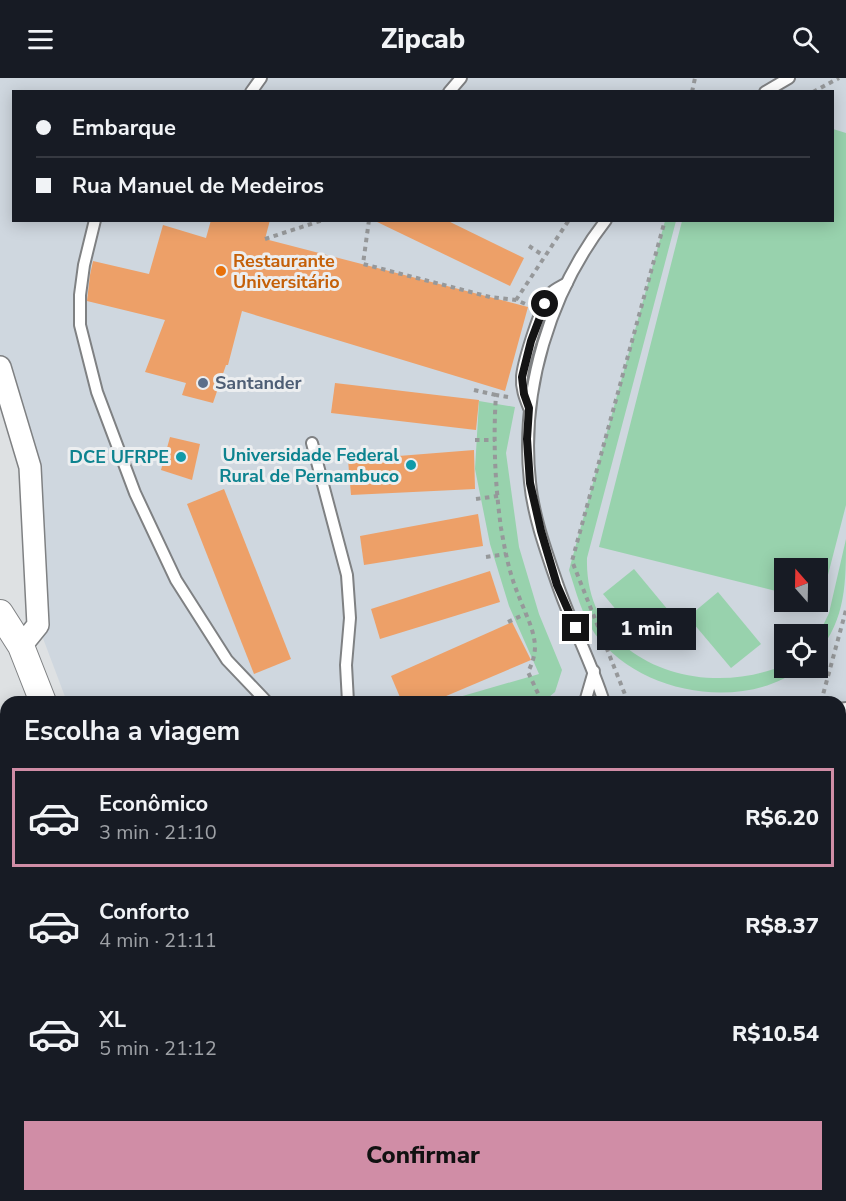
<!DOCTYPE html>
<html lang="pt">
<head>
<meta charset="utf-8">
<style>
  body { margin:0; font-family:"Nunito Sans",sans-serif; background:#242831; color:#f1f3f6; height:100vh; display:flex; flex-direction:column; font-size:22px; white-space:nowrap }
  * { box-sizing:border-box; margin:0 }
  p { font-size:20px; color:#9ea1a6 }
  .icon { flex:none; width:33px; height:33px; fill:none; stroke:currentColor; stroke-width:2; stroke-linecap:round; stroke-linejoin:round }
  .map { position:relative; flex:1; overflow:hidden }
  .panel { position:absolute; left:0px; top:618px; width:846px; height:506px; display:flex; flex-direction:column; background:#171b24; border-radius:18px 18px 0 0; box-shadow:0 3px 15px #0003 }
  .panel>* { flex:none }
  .top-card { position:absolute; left:12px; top:12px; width:822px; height:132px; border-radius:0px; box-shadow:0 3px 15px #0003; display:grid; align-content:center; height:132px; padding:0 24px; background:#171b24 }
  .needle { width:39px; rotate:340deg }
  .tools { position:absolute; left:774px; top:480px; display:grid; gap:12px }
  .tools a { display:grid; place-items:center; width:54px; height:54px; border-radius:0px; background:#171b24; box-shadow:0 3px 15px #0003; font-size:30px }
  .end { position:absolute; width:27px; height:27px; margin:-14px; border:8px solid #141415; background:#fff; box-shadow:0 0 0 3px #fff }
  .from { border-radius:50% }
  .bubble { position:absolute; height:42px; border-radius:0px; background:#171b24; box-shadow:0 3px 15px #0003; font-size:20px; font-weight:800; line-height:42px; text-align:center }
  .top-card b { display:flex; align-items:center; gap:21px; height:57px; font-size:22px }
  .top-card b+b { border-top:2px solid #363941 }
  .top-card i { width:15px; height:15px; background:#f1f3f6 }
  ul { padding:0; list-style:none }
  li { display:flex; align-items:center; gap:18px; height:99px; margin:0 12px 9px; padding:0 12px; border:3px solid transparent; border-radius:0px }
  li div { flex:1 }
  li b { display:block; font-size:22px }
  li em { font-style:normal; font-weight:800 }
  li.active { border-color:#d08da6 }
  li>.icon { width:54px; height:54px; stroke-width:1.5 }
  h2 { padding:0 24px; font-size:27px; line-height:72px }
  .action { display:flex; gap:12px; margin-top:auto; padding:12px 24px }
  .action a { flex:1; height:69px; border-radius:0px; background:#d08da6; color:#111; font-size:24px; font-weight:800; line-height:69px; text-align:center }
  header { display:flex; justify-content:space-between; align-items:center; height:78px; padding:0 24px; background:#171b24; font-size:27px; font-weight:800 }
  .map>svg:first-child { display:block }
</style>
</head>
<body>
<header><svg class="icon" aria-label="menu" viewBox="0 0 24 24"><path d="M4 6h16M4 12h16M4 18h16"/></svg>Zipcab<svg class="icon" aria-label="search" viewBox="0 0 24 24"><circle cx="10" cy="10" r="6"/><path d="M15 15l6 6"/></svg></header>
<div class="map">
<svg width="846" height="1123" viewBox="0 0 846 1123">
  <rect width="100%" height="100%" fill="#dee1e3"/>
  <path fill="#cfd7df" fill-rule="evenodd" d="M0 0H846V1123H346L343 1118H840V624H67L38 547 30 389 0 289ZM14 14H832V142H14ZM784 490H818V524H784ZM784 556H818V590H784Z"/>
  <g fill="#98d2ad">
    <path d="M833 51 846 55V427L821 524 818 523V490H784V515L599 469 682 143 832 142Z"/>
    <path d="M665 143H676L587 480C584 584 701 623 784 587V590H801C741 635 638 615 595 556 582 537 576 514 569 492Z"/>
    <path d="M479 323 515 329 506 375 519 469 539 536 562 592 555 614 543 624H442L539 596 509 528 490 466 475 391Z"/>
    <path d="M846 461C846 504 846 540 818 575V558L829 535Z"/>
    <path d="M634 491 678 544 647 569 603 516Z"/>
    <path d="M718 514 761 566 731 590 688 539Z"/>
    <path d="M0 730 6 740V1118H158L163 1123H0Z"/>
    <path d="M840 1054H846V1123H779L782 1118H840Z"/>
  </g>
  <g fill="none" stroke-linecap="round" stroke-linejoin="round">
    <g stroke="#4690b0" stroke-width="7">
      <path d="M0 1055 6 1062"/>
      <path d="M56 1118 61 1123"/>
    </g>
  </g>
  <g fill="#eda068">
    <path d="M211 142H270L265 161 528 229 505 313 242 233 228 287H226L213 325 182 317 186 305 145 294 165 242 87 223 90 197 93 183 149 196 163 147 206 160Z"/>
    <path d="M373 142H446L524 180 510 208Z"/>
    <path d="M335 305 479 322 476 352 331 335Z"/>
    <path d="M170 359 200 366 192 402 161 392Z"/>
    <path d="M474 372 475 411 351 417 348 382Z"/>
    <path d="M224 411 291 581 254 596 187 426Z"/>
    <path d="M478 436 483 468 364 487 360 458Z"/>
    <path d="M490 493 500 524 380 561 371 531Z"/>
    <path d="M512 544 531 582 432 624H402L391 598Z"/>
  </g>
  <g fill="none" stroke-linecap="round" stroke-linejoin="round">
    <g stroke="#7f8183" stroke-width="14">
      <g id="service">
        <path d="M251 14 261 0"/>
        <path d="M449 14 461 0"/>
        <path d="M765 14 789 0"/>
        <path d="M95 142 84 187 80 217V247L97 314 135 415 176 502 227 582 267 624"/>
        <path d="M529 330C525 320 521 310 522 298 524 282 541 226 551 215 555 211 562 208 567 205"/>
        <path d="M312 365 347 497 350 540 346 587 348 624"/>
        <path d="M585 624 594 593"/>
        <path d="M604 624C591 583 571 546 557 505 546 473 533 437 530 404 520 313 550 214 606 142"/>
        <path d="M840 1056H846"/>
        <path d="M673 1118 689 1123"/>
        <path d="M776 1123 779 1118"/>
      </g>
    </g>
    <g stroke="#7f8183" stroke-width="24">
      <path id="minor" d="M0 289 30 389 38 547 21 568"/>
    </g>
    <g stroke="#7f8183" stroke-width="28">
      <g id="tertiary">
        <path d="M0 535 21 568 43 624"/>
        <path d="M330 1118 333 1123"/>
      </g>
    </g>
    <g stroke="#7f8183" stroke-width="32">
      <g id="secondary">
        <path d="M840 662 846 639"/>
        <path d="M558 1123 560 1118"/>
      </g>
    </g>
    <g stroke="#96989a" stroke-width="4" stroke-dasharray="4.5 4.5" stroke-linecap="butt">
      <path d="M692 14 695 0"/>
      <path d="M813 14 839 0"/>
      <path d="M369 142 363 186 490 219 516 222 528 227"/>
      <path d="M265 161 323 142"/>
      <path d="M529 168 544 178"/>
      <path d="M516 222 569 142"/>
      <path d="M474 312 496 317"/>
      <path d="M508 319 496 317C493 361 495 406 501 450 505 472 509 495 518 516 524 533 534 550 535 568 535 578 532 586 528 594L542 624"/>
      <path d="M475 362H495"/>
      <path d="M476 421 498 418"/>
      <path d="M486 479 506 476"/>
      <path d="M508 544 525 536"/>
      <path d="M628 624 572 483 665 142"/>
      <path d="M821 624 846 532"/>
    </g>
    <use href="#service" stroke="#fff" stroke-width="10"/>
    <use href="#minor" stroke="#fff" stroke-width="21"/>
    <use href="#tertiary" stroke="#fff" stroke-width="26"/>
    <use href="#secondary" stroke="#fff" stroke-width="28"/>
  </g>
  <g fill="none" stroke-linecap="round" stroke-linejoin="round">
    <path stroke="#141415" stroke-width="8" d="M545 226 531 263 522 299 524 316 529 330 527 361 530 405 541 453 557 507 576 550"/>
  </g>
  <circle fill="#e8710a" stroke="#eceef0" stroke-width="2" cx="221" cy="193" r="6"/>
  <circle fill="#5c6f8a" stroke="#eceef0" stroke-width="2" cx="203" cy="305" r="6"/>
  <g fill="#0f9aa8" stroke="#eceef0" stroke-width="2">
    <circle cx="181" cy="379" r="6"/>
    <circle cx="411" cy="387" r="6"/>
  </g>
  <g text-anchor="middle" stroke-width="6" stroke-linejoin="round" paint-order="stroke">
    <g font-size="18" font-weight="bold" fill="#c56008" stroke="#eceef0" text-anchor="start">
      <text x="233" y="189">Restaurante<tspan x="233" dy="21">Universitário</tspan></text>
    </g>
    <g font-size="18" font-weight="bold" fill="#4e5e75" stroke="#eceef0" text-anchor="start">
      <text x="215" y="311">Santander</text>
    </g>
    <g font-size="18" font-weight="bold" fill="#0d838f" stroke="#eceef0" text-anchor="end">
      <text x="399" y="383">Universidade Federal<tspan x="399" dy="21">Rural de Pernambuco</tspan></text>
      <text x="169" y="385">DCE UFRPE</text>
    </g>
  </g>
</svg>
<div class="tools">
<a><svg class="needle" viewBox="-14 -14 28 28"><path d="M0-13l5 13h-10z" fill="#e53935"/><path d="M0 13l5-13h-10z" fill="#9ea1a6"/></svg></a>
<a><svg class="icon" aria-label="locate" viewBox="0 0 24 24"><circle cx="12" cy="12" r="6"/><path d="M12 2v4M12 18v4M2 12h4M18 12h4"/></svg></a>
</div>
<i class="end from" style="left:545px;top:226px"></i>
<i class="end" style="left:576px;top:550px"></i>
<div class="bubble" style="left:597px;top:530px;width:99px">1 min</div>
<div class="top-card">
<b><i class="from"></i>Embarque</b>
<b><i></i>Rua Manuel de Medeiros</b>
</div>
<section class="panel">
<h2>Escolha a viagem</h2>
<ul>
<li class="active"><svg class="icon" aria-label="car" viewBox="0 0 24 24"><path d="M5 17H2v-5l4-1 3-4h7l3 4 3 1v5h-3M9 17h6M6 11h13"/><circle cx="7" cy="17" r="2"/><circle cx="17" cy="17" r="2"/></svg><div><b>Econômico</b><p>3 min · 21:10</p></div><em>R$6.20</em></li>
<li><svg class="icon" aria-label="car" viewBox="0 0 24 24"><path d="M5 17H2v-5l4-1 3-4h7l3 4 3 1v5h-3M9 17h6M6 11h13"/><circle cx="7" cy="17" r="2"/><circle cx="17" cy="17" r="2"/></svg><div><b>Conforto</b><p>4 min · 21:11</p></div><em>R$8.37</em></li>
<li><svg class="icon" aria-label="car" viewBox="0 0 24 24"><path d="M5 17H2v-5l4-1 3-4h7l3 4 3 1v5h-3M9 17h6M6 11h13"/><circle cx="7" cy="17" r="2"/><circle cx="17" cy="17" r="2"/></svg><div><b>XL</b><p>5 min · 21:12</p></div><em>R$10.54</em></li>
</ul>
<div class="action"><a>Confirmar</a></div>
</section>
</div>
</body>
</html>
